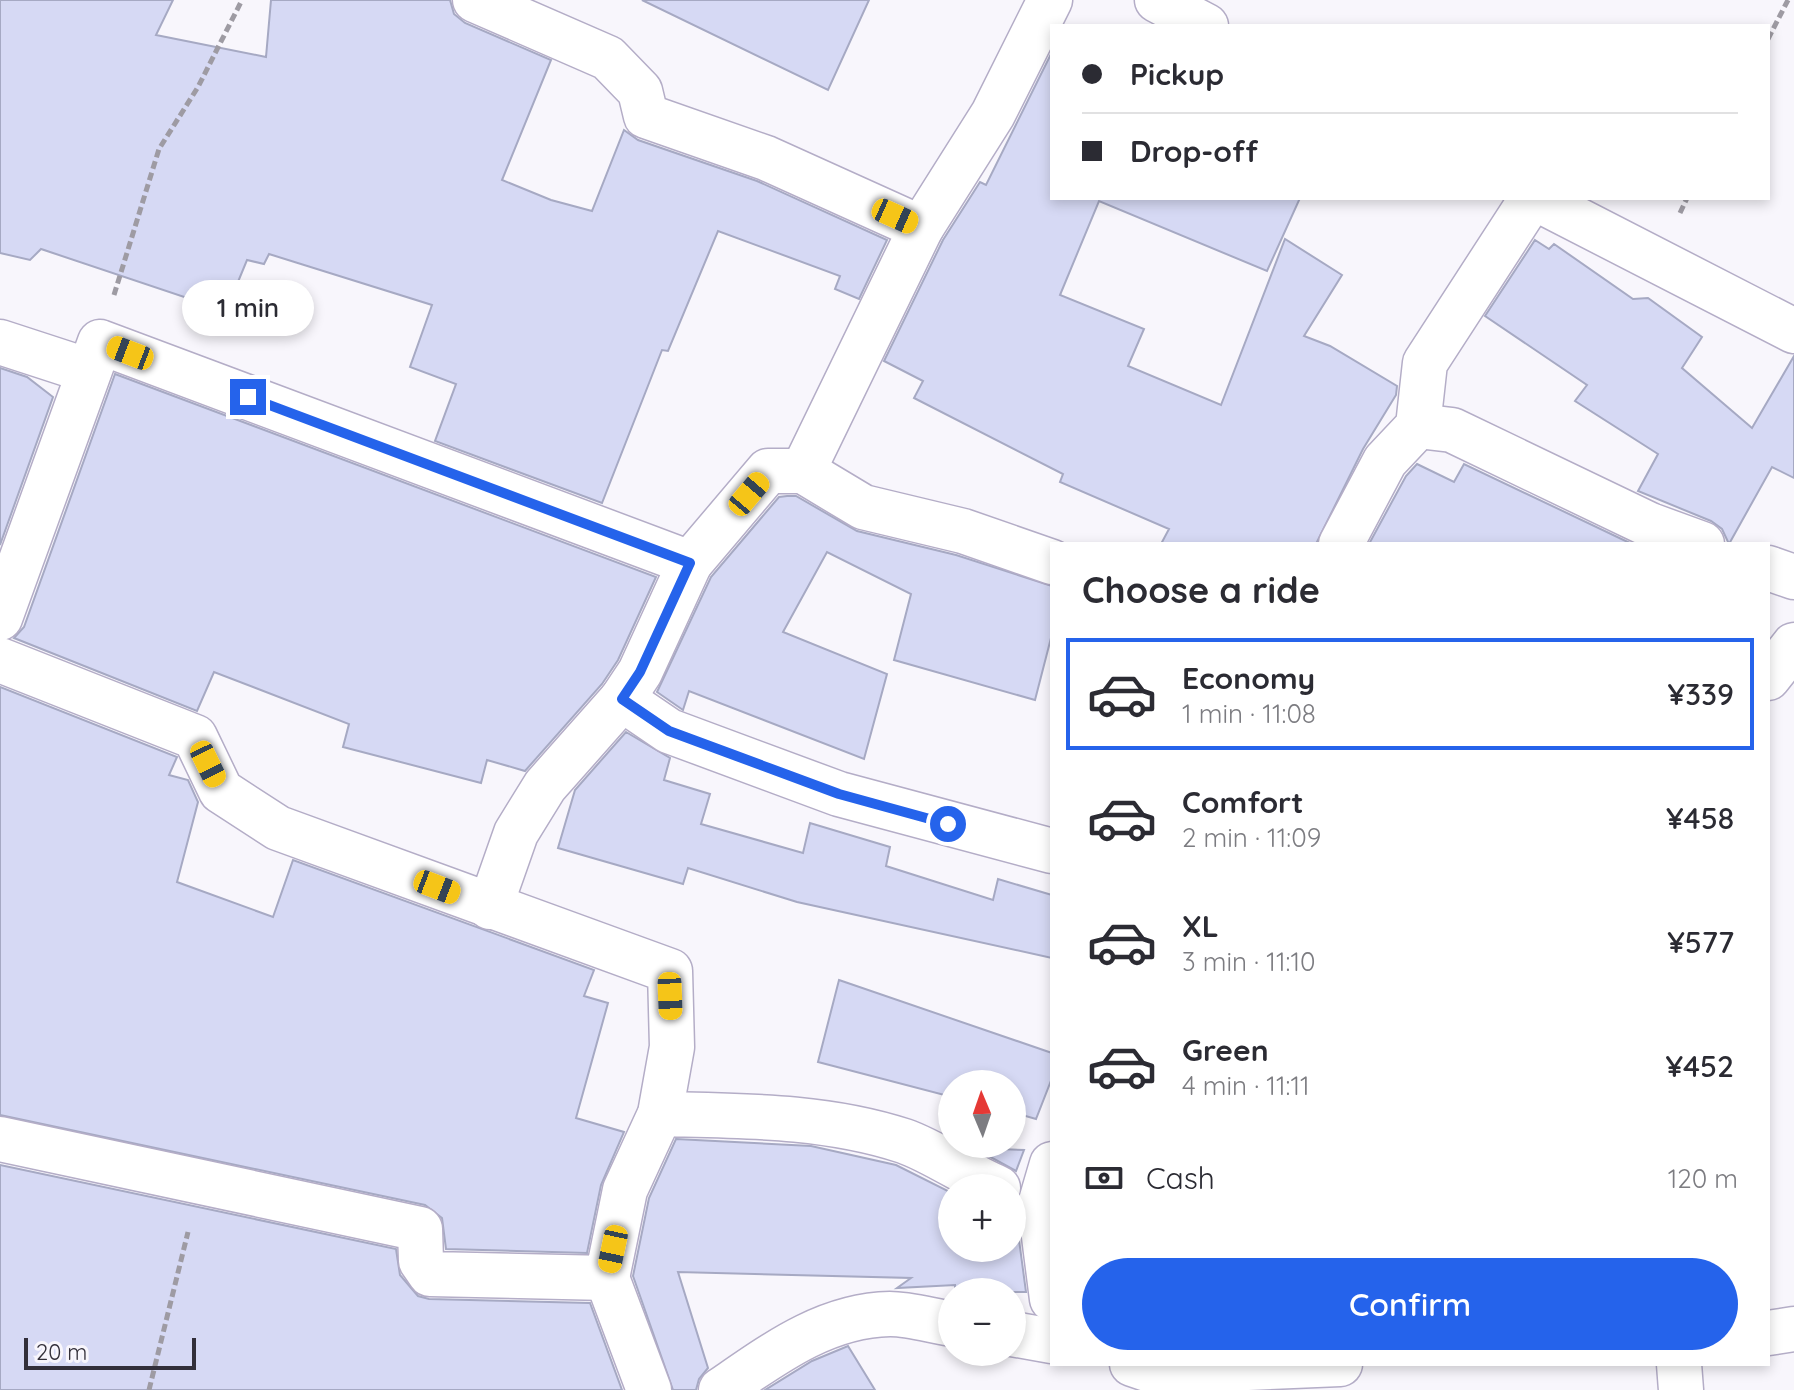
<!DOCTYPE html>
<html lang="en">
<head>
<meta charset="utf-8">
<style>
  body { margin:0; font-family:Quicksand,sans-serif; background:#f7f7f7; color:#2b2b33; height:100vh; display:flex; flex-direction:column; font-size:30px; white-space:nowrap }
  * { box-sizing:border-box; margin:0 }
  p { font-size:26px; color:#7c7c81 }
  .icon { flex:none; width:44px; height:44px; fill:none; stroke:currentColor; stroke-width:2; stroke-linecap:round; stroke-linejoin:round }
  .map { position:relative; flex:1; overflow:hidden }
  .details { position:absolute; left:1050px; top:542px; width:720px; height:824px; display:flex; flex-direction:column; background:#fff; border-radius:0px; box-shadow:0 4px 12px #0003 }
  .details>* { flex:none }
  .hud { position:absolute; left:1050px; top:24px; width:720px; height:176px; border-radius:0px; box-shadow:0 4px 12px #0003; display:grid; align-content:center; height:176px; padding:0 32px; background:#fff }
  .needle { width:52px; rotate:358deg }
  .fabs { position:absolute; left:938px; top:1070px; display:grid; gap:16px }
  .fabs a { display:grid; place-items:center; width:88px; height:88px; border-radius:50%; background:#fff; box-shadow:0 4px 12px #0003; font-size:40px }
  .scale { position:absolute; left:24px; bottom:20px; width:172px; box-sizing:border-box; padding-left:8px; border:4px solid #322f39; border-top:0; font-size:22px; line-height:28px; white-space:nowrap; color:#322f39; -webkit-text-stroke:6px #f8f6fc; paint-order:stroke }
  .end { position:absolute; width:36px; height:36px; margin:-18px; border:10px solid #2563eb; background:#fff; box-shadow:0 0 0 4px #fff }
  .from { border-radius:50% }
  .bubble { position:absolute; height:56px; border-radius:28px; background:#fff; box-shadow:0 4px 12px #0003; font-size:26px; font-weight:600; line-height:56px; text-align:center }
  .car { position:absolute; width:24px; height:48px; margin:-24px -12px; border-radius:10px; box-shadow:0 0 6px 2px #0007; background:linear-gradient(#f5c518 24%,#345 0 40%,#f5c518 0 76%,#345 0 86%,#f5c518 0) }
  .hud b { display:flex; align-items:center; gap:28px; height:76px; font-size:30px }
  .hud b+b { border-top:2px solid #e1e1e2 }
  .hud i { width:20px; height:20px; background:#2b2b33 }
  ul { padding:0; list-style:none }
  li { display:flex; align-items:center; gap:24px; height:112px; margin:0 16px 12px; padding:0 16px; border:4px solid transparent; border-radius:0px }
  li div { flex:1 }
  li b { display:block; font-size:30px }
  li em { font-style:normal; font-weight:600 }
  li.on { border-color:#2563eb }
  li>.icon { width:72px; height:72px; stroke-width:1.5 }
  h2 { padding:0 32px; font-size:36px; line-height:96px }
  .pay { display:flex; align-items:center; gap:20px; height:88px; padding:0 32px; font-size:30px }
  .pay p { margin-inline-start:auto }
  .cta { display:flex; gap:16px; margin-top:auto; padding:16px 32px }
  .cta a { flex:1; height:92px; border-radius:48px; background:#2563eb; color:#fff; font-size:32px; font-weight:600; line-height:92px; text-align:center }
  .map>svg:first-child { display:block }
</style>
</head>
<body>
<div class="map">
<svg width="1794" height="1390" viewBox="0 0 1794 1390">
  <rect width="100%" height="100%" fill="#f8f6fc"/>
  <g fill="#d6d9f4" stroke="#a6a9c3" stroke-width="2">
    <path d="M0 0H173L156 35 266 57 271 0H450L454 14 465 23 551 60 502 180 551 200 592 211 624 130 638 140 757 181 887 240 859 299 835 289 840 276 718 231 668 351 662 350 602 503 435 441 456 384 410 367 432 305 269 254 264 264 247 260 226 311 41 249 30 260 0 253Z"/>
    <path d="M642 0H869L828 90Z"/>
    <path d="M1052 52V198H1300L1267 271 1099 201 1060 295 1144 329 1128 366 1221 405 1285 239 1342 275 1304 336 1330 346 1397 386 1396 395 1363 449 1316 544H1161L1169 529 1060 482 1063 474 914 398 923 381 884 361 943 240 980 182 986 185Z"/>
    <path d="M1535 240 1549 249 1554 244 1633 299 1648 298 1702 337 1682 368 1752 428 1794 356V478L1772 467 1729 544 1722 529 1711 521 1638 491 1658 454 1575 401 1587 385 1485 316Z"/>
    <path d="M0 368 27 377 53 397 0 545Z"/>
    <path d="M115 374 656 577 618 660 602 684 525 771 487 760 481 783 343 747 349 724 214 672 197 711 14 638 24 627Z"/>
    <path d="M1417 464 1454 482 1464 464 1632 544H1369L1406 476Z"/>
    <path d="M787 496H796L857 531 956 555 1052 586V634L1035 700 894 660 911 594 827 552 783 632 887 674 864 759 689 691 683 710 657 692 711 577 779 497Z"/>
    <path d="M0 687 177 757 169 775 188 780 198 802 177 882 273 917 293 860 594 970 584 996 608 1003 576 1118 624 1132 601 1185 587 1253 446 1249 442 1218 425 1205 0 1115Z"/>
    <path d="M626 732 670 758 664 780 710 794 701 824 803 853 810 823 890 847 886 866 993 900 998 879 1052 895V958L797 902 688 868 683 884 558 848 575 790Z"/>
    <path d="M839 980 1052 1053V1078L1036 1119 1012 1112V1084H952V1097L818 1062Z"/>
    <path d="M676 1139 811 1146 896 1165 952 1193V1248H1012V1210H1015L1026 1292H955V1285L897 1288 911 1278 678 1272 708 1368 699 1379 696 1390H673L633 1276 649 1198Z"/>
    <path d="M974 1148 1024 1150 1016 1171Z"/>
    <path d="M0 1165 396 1249 400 1275 418 1296 429 1299 590 1303 622 1390H0Z"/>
    <path d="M848 1346 875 1390H765L812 1361Z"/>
  </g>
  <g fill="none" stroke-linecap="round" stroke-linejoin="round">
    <g stroke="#b4adc7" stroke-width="47">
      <g id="minor">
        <path d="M475 0 608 58 640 91 646 116 766 158 921 228"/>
        <path d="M1157 0 1206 26"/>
        <path d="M1535 198 1794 331"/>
        <path d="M0 342 89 371"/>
        <path d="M1418 426 1452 430 1650 525 1702 544"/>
        <path d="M803 471 921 228 993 114 1050 0"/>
        <path d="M1341 544 1385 461 1418 426 1425 363 1532 198"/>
        <path d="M1768 568 1794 577"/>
        <path d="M0 618 100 342 690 563 768 471H803L863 507 963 531 1052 562"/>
        <path d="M0 660 195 737 221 791 278 828 670 971 672 1047 660 1114 625 1190 607 1278 430 1274 421 1261 420 1229 0 1139"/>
        <path d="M1768 678 1794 645"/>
        <path d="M622 699 669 731 839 794 1052 851"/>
        <path d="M490 907 516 833 545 786 622 699 640 672 690 563"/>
        <path d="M660 1114C742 1116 825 1115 904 1141 933 1151 967 1175 998 1188"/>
        <path d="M1052 1164 1040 1205 1052 1299"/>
        <path d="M607 1278 649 1390"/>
        <path d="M1679 1364 1681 1390"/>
      </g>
    </g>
    <g stroke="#b4adc7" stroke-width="47">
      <g id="major">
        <path d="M1768 1333 1794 1329"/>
        <path d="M1012 1334 1052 1341"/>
        <path d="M1132 1364 1156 1372 1340 1364"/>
        <path d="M721 1390C772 1355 825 1315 890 1314 910 1314 932 1321 952 1324"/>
      </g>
    </g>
    <g stroke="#9e9ba3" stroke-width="5" stroke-dasharray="8 4" stroke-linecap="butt">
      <path d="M1768 39 1788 0"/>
      <path d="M1680 213 1687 198"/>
      <path d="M114 295 159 149 198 87 242 0"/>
      <path d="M149 1390 188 1232"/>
    </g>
    <use href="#minor" stroke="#fff" stroke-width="44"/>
    <use href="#major" stroke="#fff" stroke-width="44"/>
  </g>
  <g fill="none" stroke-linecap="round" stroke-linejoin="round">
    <path stroke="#2563eb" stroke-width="10" d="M248 397 690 563 640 672 622 699 669 731 839 794 948 824"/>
  </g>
</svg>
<div class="fabs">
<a><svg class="needle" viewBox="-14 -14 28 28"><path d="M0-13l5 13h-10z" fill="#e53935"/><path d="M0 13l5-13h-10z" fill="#7c7c81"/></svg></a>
<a>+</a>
<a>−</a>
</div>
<div class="scale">20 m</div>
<i class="end from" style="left:948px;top:824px"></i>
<i class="end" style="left:248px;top:397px"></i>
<div class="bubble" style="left:182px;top:280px;width:132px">1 min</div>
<i class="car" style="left:895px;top:216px;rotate:114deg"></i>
<i class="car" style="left:130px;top:353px;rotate:291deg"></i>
<i class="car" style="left:749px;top:494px;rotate:40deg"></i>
<i class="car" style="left:208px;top:764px;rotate:154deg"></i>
<i class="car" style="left:437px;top:887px;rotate:111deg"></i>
<i class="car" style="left:670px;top:996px;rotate:178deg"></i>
<i class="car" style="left:613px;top:1249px;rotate:192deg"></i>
<div class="hud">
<b><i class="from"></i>Pickup</b>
<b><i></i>Drop-off</b>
</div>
<section class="details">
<h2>Choose a ride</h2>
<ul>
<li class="on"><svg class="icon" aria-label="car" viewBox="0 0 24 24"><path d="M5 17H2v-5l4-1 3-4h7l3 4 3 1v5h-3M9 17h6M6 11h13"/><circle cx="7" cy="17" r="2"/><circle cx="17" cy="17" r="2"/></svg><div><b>Economy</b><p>1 min · 11:08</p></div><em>¥339</em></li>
<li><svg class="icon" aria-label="car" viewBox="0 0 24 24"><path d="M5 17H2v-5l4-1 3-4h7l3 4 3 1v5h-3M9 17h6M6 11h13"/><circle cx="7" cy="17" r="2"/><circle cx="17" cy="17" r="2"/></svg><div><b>Comfort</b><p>2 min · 11:09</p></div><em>¥458</em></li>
<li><svg class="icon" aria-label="car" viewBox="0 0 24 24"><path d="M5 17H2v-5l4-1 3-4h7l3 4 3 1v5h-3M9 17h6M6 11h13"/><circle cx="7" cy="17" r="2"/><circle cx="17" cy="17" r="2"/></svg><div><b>XL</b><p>3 min · 11:10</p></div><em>¥577</em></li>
<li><svg class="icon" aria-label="car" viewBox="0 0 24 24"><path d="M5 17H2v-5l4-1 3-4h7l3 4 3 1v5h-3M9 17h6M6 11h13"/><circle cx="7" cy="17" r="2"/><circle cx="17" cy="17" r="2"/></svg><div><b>Green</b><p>4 min · 11:11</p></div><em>¥452</em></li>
</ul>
<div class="pay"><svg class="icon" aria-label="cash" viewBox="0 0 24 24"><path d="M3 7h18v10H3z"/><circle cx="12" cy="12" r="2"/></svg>Cash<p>120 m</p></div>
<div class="cta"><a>Confirm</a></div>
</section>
</div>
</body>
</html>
